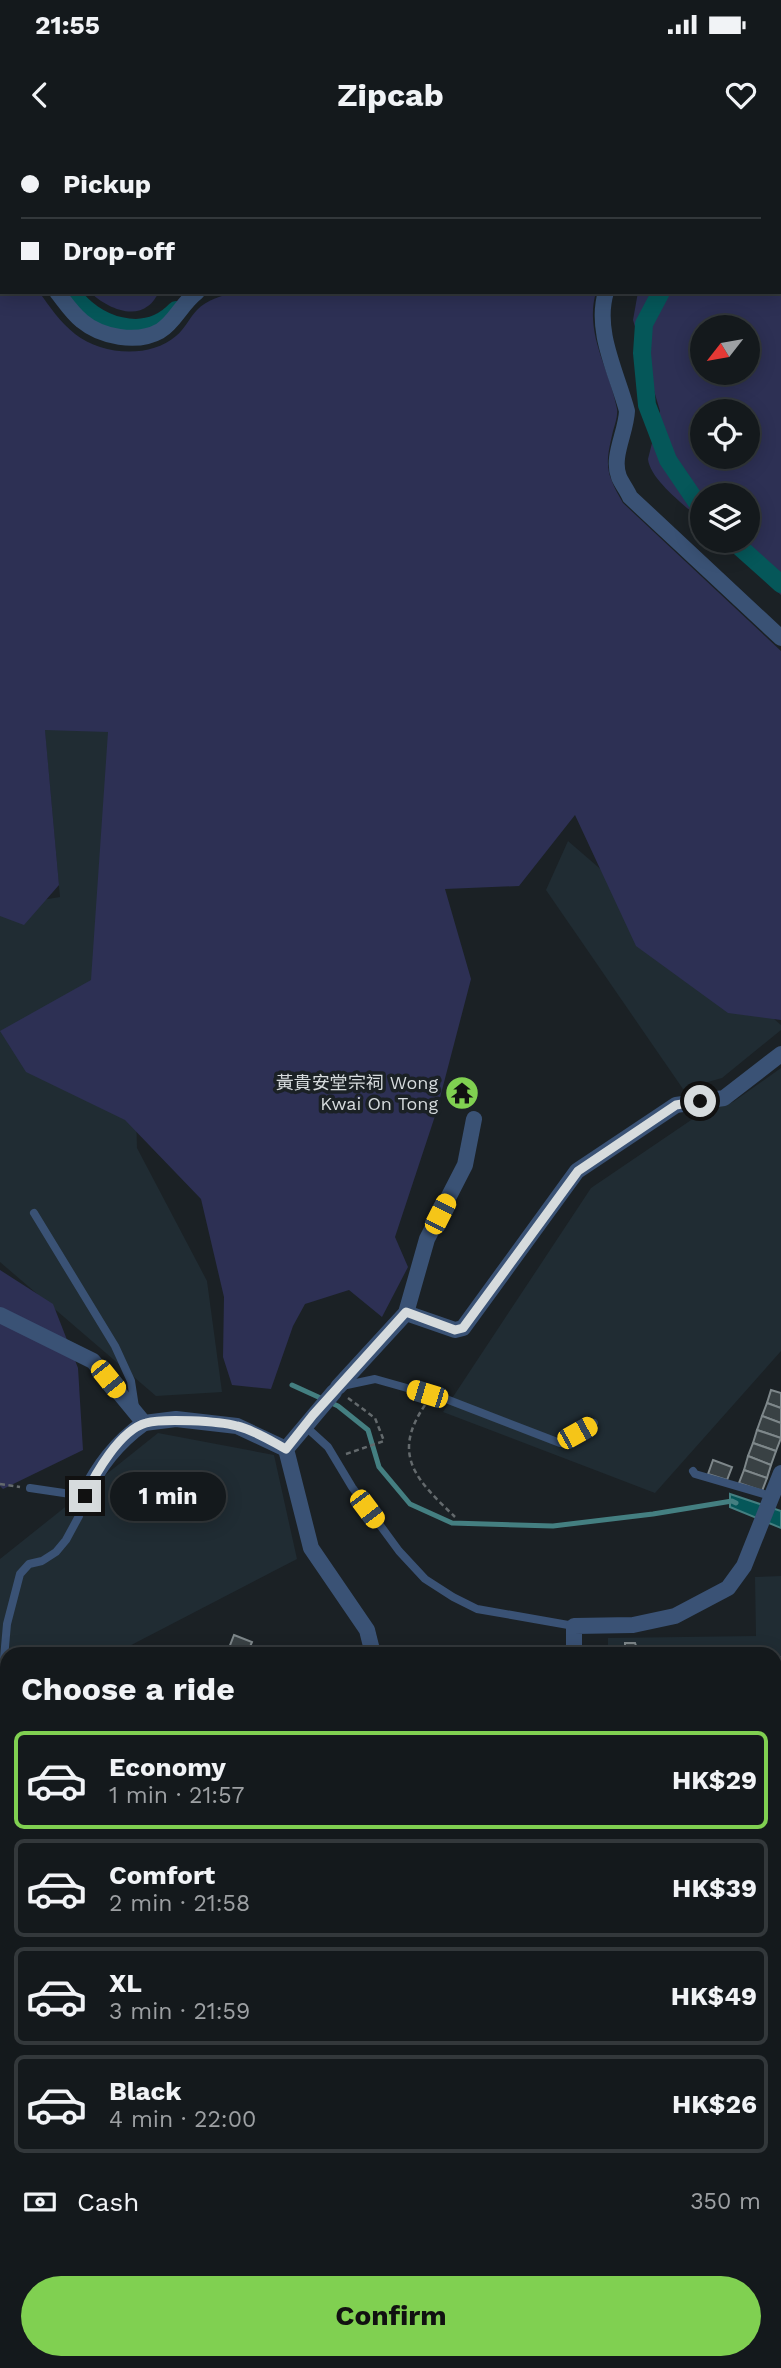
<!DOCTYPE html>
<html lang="en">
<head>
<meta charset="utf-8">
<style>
  body { margin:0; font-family:"Work Sans","Noto Sans TC",sans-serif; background:#1d2225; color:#f1f3f6; height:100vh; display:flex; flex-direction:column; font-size:26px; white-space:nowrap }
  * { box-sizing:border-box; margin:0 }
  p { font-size:23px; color:#9da0a3 }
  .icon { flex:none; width:38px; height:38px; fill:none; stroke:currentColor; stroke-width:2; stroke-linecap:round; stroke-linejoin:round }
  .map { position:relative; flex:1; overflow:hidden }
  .drawer { position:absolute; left:0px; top:1507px; width:782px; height:723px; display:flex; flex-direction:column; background:#14191c; border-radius:21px 21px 0 0; box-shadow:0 4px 18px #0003,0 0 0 2px #33383b }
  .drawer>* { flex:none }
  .hud { position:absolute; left:0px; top:0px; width:782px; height:154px; box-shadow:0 4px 18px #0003,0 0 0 2px #33383b; display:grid; align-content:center; height:154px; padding:0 21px; background:#14191c }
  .needle { width:46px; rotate:239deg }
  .fabs { position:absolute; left:690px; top:175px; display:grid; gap:14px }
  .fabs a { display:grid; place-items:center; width:70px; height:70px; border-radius:50%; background:#14191c; box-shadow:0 4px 18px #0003,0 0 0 2px #33383b; font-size:35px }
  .end { position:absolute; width:32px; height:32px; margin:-16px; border:9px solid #d6dbdd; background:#111; box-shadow:0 0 0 4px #111 }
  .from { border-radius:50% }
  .bubble { position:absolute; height:49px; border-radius:24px; background:#14191c; box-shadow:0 4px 18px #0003,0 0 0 2px #33383b; font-size:23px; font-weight:700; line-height:49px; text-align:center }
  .car { position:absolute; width:21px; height:42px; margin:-21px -10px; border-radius:9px; box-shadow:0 0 5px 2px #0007; background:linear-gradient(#f5c518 24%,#345 0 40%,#f5c518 0 76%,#345 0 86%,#f5c518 0) }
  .hud b { display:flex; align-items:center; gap:24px; height:66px; font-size:26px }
  .hud b+b { border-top:2px solid #33383b }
  .hud i { width:18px; height:18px; background:#f1f3f6 }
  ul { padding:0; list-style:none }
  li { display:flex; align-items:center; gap:21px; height:98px; margin:0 14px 10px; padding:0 7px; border:4px solid #33383b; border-radius:10px }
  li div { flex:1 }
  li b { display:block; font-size:26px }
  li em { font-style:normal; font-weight:700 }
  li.selected { border-color:#80d051 }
  li>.icon { width:63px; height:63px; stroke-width:1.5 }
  h2 { padding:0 21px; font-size:32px; line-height:84px }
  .pay { display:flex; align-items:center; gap:18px; height:77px; padding:0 21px; font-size:26px }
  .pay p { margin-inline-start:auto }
  .cta { display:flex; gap:14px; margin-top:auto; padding:14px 21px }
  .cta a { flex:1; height:80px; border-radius:42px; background:#80d051; color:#111; font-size:28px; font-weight:700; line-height:80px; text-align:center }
  .status { display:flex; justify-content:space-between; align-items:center; height:49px; padding:0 35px; background:#14191c; direction:ltr }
  .status svg { height:19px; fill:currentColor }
  header { display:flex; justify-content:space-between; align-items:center; height:91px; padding:0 21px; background:#14191c; font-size:32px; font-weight:700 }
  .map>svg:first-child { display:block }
</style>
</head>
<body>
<div class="status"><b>21:55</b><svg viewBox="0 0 49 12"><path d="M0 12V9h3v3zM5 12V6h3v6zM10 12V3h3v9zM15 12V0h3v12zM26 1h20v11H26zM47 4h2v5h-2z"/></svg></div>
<header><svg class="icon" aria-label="back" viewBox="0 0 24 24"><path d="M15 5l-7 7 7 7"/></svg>Zipcab<svg class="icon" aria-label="heart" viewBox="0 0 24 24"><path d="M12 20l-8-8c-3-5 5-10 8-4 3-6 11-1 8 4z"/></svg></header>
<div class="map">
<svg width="781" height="2228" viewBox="0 0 781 2228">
  <rect width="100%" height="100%" fill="#1b2125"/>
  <g fill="#202c33">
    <path d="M38 515 126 585 137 1008 207 1141 222 1252 156 1256 0 1122V767L60 757Z"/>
    <path d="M568 701 781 885V890L722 938 683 949 546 750Z"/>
    <path d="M781 928V1211L655 1353 443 1272 591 1048 700 974 733 962Z"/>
    <path d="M158 1293 274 1315 297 1419 114 1514H7V1683L0 1684V1419Z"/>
    <path d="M781 1436V1652H775V1514H608V1498L756 1496 755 1437Z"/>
  </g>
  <g fill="#2d3054" fill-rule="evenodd">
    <path d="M0 0H426L2 2V87Z"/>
    <path d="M674 0H781V455L723 401H747V355H702V381C686 366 650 340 648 319L660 271 633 180 638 152H780V2H674ZM747 187V233H702V187ZM747 271V317H702V271Z"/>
    <path d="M0 128 2 152H39C50 167 60 182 75 194 102 215 149 219 176 196 185 189 189 178 197 170 206 160 223 155 236 152H596C584 194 610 229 617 269 618 276 615 284 613 291 605 325 605 332 623 363L781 511V880L728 873 636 806 575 675 519 746 445 749 471 839 436 973 395 1097 408 1127 382 1177 349 1150 305 1164 293 1186 271 1249 232 1245 223 1217 224 1157 201 1059 125 980 26 932 0 891 91 840 108 592 45 590 59 745 24 785 0 776Z"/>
    <path d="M90 152H159C156 157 153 163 148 166 131 180 103 165 90 152Z"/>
    <path d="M0 1130 53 1164 78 1228 83 1310 3 1349 0 1346Z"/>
  </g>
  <g fill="#055759" stroke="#447f81" stroke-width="2">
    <path d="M730 1354 781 1371V1388L730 1367Z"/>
    <path d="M781 1703V1971H775V1704Z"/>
    <path d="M7 1725V1809L0 1814V1729Z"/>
  </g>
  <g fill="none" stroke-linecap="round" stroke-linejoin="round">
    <path stroke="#447f81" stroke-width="5" d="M292 1245 338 1266 368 1290 379 1327 410 1364 452 1383 553 1386 653 1374 732 1361 736 1363"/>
    <g stroke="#055759" stroke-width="18">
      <path d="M714 0 715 2"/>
      <path d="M471 2 475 0"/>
      <path d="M0 104H2"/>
      <path d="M71 152C94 186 145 203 176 170"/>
      <path d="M661 152 644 184 642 213 647 265 668 320 702 370"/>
      <path d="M733 401 781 444"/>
    </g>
  </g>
  <g fill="#394144" stroke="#7e878a" stroke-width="2">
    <path d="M454 940 476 957 470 966 447 949Z"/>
    <path d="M771 1250 781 1253V1268L767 1263Z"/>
    <path d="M767 1263 781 1268V1283L762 1276Z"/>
    <path d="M762 1276 781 1283V1298L757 1290Z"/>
    <path d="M757 1290 781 1298 776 1311 753 1303Z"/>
    <path d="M753 1303 776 1311 771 1325 748 1316Z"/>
    <path d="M748 1316 771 1325 767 1338 744 1330Z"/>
    <path d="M713 1320 732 1327 727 1340 708 1334Z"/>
    <path d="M744 1330 767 1338 762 1351 739 1343Z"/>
    <path d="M234 1495 252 1502 247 1514 227 1513Z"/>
    <path d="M625 1503H635L639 1514H612V1510H625Z"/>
    <path d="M37 1506 100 1512V1514H36Z"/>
  </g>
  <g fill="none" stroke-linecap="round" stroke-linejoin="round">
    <g stroke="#646a6d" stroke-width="2.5" stroke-dasharray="5 3.5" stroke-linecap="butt">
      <path d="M425 1265C390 1316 418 1341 455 1377"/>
      <path d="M346 1314 384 1301 375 1278 348 1258"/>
      <path d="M0 1344 20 1347"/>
      <path d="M0 1870 7 1869"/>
      <path d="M775 2191 781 2190"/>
      <path d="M381 2228 391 2222"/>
    </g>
    <g stroke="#3a5275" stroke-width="8">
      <path d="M34 1073 115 1206 131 1241 135 1267"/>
      <path d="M342 1246 375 1239 446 1259 560 1303 594 1283"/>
      <path d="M305 1286 328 1307 352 1347 399 1411 425 1439 453 1457 477 1469 574 1486"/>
      <path d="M693 1331 695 1334 771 1356"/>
      <path d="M775 1520H781"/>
      <path d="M0 1564 7 1484 20 1434 29 1424 42 1421 56 1412 66 1400 79 1376 84 1356 30 1348"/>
    </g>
    <g stroke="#3a5275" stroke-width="16">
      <path d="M642 0 643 2"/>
      <path d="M493 2 497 0"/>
      <path d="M0 113H2"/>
      <path d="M57 152C65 162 72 173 82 181 101 197 137 204 160 191 175 182 182 163 197 152"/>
      <path d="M606 152C594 191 617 233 627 271 626 293 611 317 619 337 622 344 627 350 630 357L781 498"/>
      <path d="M406 1173 455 1190 463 1188 577 1031 676 965 724 958 781 914"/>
      <path d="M0 1175 93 1221 144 1283 176 1279 237 1286 286 1309"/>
      <path d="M338 1247 406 1173 427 1099 465 1025 474 979"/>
      <path d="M334 1252 286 1309 311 1408 367 1490 373 1514"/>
      <path d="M84 1356C99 1326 116 1303 144 1283"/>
      <path d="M574 1514V1486L633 1485 675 1476 728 1448 744 1426 781 1333"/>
      <path d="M775 2031 781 2042"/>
    </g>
    <g stroke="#3a5275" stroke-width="19">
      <path d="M775 1668H781"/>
      <path d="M0 1696 7 1694"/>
    </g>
  </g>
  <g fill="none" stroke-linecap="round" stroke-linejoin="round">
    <path stroke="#d6dbdd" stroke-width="9" d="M85 1356C95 1334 120 1290 146 1283 163 1278 219 1281 237 1286 254 1290 271 1301 286 1309L313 1275 406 1172 455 1190 463 1188 578 1031 676 965 700 961"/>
  </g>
  <defs>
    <g id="temple-disc" transform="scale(1.75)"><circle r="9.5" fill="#80d051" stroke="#1b2125"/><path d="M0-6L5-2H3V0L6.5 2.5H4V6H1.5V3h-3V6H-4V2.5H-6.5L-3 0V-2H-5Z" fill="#111"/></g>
  </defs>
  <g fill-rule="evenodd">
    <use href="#temple-disc" x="462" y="953"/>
  </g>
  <g text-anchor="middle" stroke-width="7" stroke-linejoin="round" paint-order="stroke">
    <g font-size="18" fill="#d6dbdd" stroke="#1b2125" text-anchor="end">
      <text x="438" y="949">黃貴安堂宗祠 Wong<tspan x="438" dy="21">Kwai On Tong</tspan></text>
    </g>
  </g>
</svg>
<div class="fabs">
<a><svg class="needle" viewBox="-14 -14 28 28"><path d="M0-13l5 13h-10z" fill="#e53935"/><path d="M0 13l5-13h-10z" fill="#9da0a3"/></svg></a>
<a><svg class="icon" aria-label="locate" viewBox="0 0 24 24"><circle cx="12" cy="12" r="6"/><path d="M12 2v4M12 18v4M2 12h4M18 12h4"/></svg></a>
<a><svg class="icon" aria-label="layers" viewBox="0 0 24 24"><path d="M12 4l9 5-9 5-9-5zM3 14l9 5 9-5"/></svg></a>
</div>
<i class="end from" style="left:700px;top:961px"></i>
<i class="end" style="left:85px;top:1356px"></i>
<div class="bubble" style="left:110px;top:1332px;width:116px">1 min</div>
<i class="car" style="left:440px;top:1074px;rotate:27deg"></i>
<i class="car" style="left:108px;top:1239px;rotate:141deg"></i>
<i class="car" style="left:427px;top:1254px;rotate:287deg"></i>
<i class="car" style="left:577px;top:1293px;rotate:61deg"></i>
<i class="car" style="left:367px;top:1369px;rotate:143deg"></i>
<div class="hud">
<b><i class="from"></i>Pickup</b>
<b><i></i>Drop-off</b>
</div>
<section class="drawer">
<h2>Choose a ride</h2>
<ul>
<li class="selected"><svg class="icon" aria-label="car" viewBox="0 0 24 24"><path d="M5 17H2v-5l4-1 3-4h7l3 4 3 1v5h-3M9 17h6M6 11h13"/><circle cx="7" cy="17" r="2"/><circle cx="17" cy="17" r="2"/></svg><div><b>Economy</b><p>1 min · 21:57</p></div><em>HK$29</em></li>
<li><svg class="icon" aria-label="car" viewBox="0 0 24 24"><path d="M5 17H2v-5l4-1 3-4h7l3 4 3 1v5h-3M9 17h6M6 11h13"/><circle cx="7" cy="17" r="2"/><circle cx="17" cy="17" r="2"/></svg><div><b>Comfort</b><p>2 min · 21:58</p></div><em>HK$39</em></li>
<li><svg class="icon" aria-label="car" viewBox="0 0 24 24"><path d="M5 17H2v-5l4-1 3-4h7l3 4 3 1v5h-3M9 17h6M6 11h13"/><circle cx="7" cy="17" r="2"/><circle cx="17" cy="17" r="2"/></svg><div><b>XL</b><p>3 min · 21:59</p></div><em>HK$49</em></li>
<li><svg class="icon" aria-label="car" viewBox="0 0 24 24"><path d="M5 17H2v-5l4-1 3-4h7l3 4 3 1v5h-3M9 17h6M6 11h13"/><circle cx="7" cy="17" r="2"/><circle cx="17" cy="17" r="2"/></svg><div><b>Black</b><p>4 min · 22:00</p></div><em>HK$26</em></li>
</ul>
<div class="pay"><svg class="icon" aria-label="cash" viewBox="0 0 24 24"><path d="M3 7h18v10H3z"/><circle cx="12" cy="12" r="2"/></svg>Cash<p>350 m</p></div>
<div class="cta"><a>Confirm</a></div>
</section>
</div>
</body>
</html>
